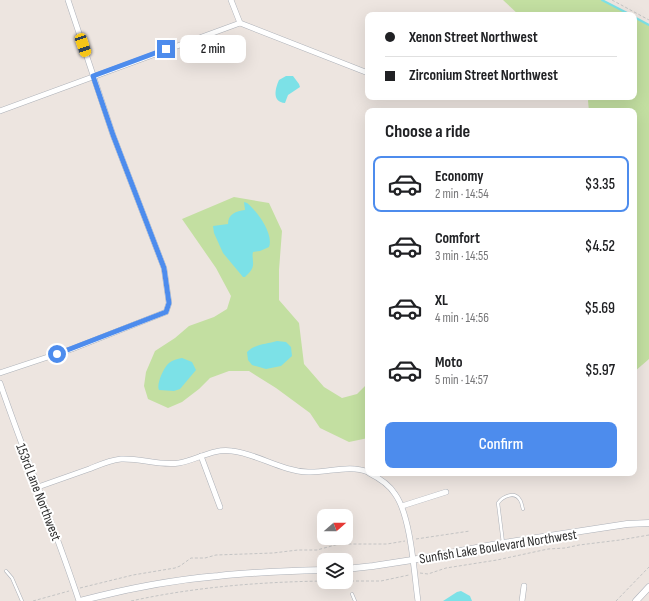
<!DOCTYPE html>
<html lang="en">
<head>
<meta charset="utf-8">
<style>
  body { margin:0; font-family:"Sofia Sans Condensed",sans-serif; background:#f6f6f6; color:#202124; height:100vh; display:flex; flex-direction:column; font-size:15px; white-space:nowrap }
  * { box-sizing:border-box; margin:0 }
  p { font-size:13px; color:#757577 }
  .icon { flex:none; width:22px; height:22px; fill:none; stroke:currentColor; stroke-width:2; stroke-linecap:round; stroke-linejoin:round }
  .map { position:relative; flex:1; overflow:hidden }
  .sheet { position:absolute; left:365px; top:108px; width:272px; height:368px; display:flex; flex-direction:column; background:#fff; border-radius:8px; box-shadow:0 4px 16px #0002 }
  .sheet>* { flex:none }
  .top-card { position:absolute; left:365px; top:12px; width:272px; height:88px; border-radius:8px; box-shadow:0 4px 16px #0002; display:grid; align-content:center; height:88px; padding:0 20px; background:#fff }
  .needle { width:26px; rotate:70deg }
  .controls { position:absolute; left:317px; top:509px; display:grid; gap:8px }
  .controls a { display:grid; place-items:center; width:36px; height:36px; border-radius:8px; background:#fff; box-shadow:0 4px 16px #0002; font-size:20px }
  .end { position:absolute; width:18px; height:18px; margin:-9px; border:5px solid #4d8ced; background:#fff; box-shadow:0 0 0 2px #fff }
  .from { border-radius:50% }
  .bubble { position:absolute; height:28px; border-radius:8px; background:#fff; box-shadow:0 4px 16px #0002; font-size:13px; font-weight:600; line-height:28px; text-align:center }
  .car { position:absolute; width:12px; height:24px; margin:-12px -6px; border-radius:5px; box-shadow:0 0 3px 1px #0007; background:linear-gradient(#f5c518 24%,#345 0 40%,#f5c518 0 76%,#345 0 86%,#f5c518 0) }
  .top-card b { display:flex; align-items:center; gap:14px; height:38px; font-size:15px }
  .top-card b+b { border-top:1px solid #e0e0e0 }
  .top-card i { width:10px; height:10px; background:#202124 }
  ul { padding:0; list-style:none }
  li { display:flex; align-items:center; gap:12px; height:56px; margin:0 8px 6px; padding:0 12px; border:2px solid transparent; border-radius:8px }
  li div { flex:1 }
  li b { display:block; font-size:15px }
  li em { font-style:normal; font-weight:600 }
  li.on { border-color:#4d8ced }
  li>.icon { width:36px; height:36px; stroke-width:1.5 }
  h2 { padding:0 20px; font-size:18px; line-height:48px }
  .cta { display:flex; gap:8px; margin-top:auto; padding:8px 20px }
  .cta a { flex:1; height:46px; border-radius:8px; background:#4d8ced; color:#fff; font-size:16px; font-weight:600; line-height:46px; text-align:center }
  .map>svg:first-child { display:block }
</style>
</head>
<body>
<div class="map">
<svg width="649" height="601" viewBox="0 0 649 601">
  <rect width="100%" height="100%" fill="#ede5e0"/>
  <g fill="#c3dfa1">
    <path d="M503 0H602L631 15H519Z"/>
    <path d="M634 17 649 25V359L634 372V111H589L588 101 589 97H634Z"/>
    <path d="M234 197 269 203 282 231 279 270V300L299 323 304 364 324 387 342 398 357 394 368 383V438L349 442 320 428 310 413 276 388 249 371H229L210 378 199 389 182 402 168 408 148 399 144 386 146 372 155 351 175 338 189 326 214 317 227 309 231 296 216 268 182 219Z"/>
  </g>
  <g fill="#7ce1e7">
    <path d="M286 76H293L299 84 300 87 288 95 285 103C272 102 275 89 279 80Z"/>
    <path d="M244 202 247 203C257 211 274 234 269 247L260 251 253 252C252 256 253 258 253 262 254 269 249 273 245 277H243L223 253 214 233 213 226 228 224C228 214 236 211 245 210Z"/>
    <path d="M277 341 286 342 291 347 292 356 281 366 266 369 252 365 248 360 247 352C255 344 267 344 277 341Z"/>
    <path d="M182 358 192 362 196 370 180 389 174 391 159 390C156 384 164 367 169 363 173 360 177 359 182 358Z"/>
    <path d="M461 591 470 596 472 601H443L457 592Z"/>
  </g>
  <g fill="none" stroke-linecap="round" stroke-linejoin="round">
    <g stroke="#7ce1e7" stroke-width="2">
      <path d="M602 0 631 15"/>
      <path d="M634 17 649 25"/>
    </g>
    <g stroke="#adb1b8" stroke-width="3.5">
      <g id="service">
        <path d="M503 543 498 503C503 496 515 491 520 500 522 502 522 507 523 509"/>
        <path d="M6 571 12 578 22 601"/>
        <path d="M352 594 355 601"/>
      </g>
    </g>
    <g stroke="#adb1b8" stroke-width="6">
      <g id="minor">
        <path d="M231 0 240 23"/>
        <path d="M0 111 240 23 368 73"/>
        <path d="M0 373 72 349 166 312 169 303 164 268 113 135 68 0"/>
        <path d="M0 383C25 456 55 528 79 601"/>
        <path d="M201 456 220 507"/>
        <path d="M369 473C379 478 389 484 395 494 411 516 414 573 418 601"/>
        <path d="M38 487C55 481 72 475 89 469 99 465 110 460 121 459 141 458 159 466 179 463 197 460 213 448 232 451 258 454 281 471 308 472 327 473 350 464 368 472"/>
        <path d="M402 506 446 492"/>
        <path d="M522 601 524 586"/>
      </g>
    </g>
    <g stroke="#adb1b8" stroke-width="7">
      <g id="tertiary">
        <path d="M346 569 373 566 412 560 503 543 627 524 649 523"/>
        <path d="M80 601C125 589 171 580 218 576 253 572 288 571 324 570"/>
        <path d="M636 601 649 587"/>
      </g>
    </g>
    <g stroke="#c4c4c4" stroke-width="1" stroke-dasharray="3 2" stroke-linecap="butt">
      <path d="M612 0 649 20"/>
      <path d="M416 539 470 531"/>
      <path d="M420 573 428 574 446 568 497 560 548 549 565 548 579 545 620 540 649 535"/>
      <path d="M346 581H381L409 575"/>
      <path d="M80 588 133 575 175 568 180 566 191 558H205L216 555 273 553 298 550H317L339 544H387L405 541"/>
      <path d="M33 601 69 591"/>
      <path d="M131 601C195 587 259 582 324 581"/>
      <path d="M616 601 649 567"/>
    </g>
    <use href="#service" stroke="#fff" stroke-width="2.5"/>
    <use href="#minor" stroke="#fff" stroke-width="5"/>
    <use href="#tertiary" stroke="#fff" stroke-width="6"/>
  </g>
  <g fill="none" stroke-linecap="round" stroke-linejoin="round">
    <path stroke="#4d8ced" stroke-width="5" d="M57 354 166 312 169 303 164 268 113 135 93 76 166 49"/>
  </g>
  <g text-anchor="middle" stroke-width="4" stroke-linejoin="round" paint-order="stroke">
    <g font-size="14" fill="#2d2d2d" stroke="#fff">
      <text transform="translate(39 492) rotate(69)" y="5">153rd Lane Northwest</text>
      <text transform="translate(498 546) rotate(-9)" y="5">Sunfish Lake Boulevard Northwest</text>
    </g>
  </g>
</svg>
<div class="controls">
<a><svg class="needle" viewBox="-14 -14 28 28"><path d="M0-13l5 13h-10z" fill="#e53935"/><path d="M0 13l5-13h-10z" fill="#757577"/></svg></a>
<a><svg class="icon" aria-label="layers" viewBox="0 0 24 24"><path d="M12 4l9 5-9 5-9-5zM3 14l9 5 9-5"/></svg></a>
</div>
<i class="end from" style="left:57px;top:354px"></i>
<i class="end" style="left:166px;top:49px"></i>
<div class="bubble" style="left:180px;top:35px;width:66px">2 min</div>
<i class="car" style="left:83px;top:45px;rotate:161deg"></i>
<div class="top-card">
<b><i class="from"></i>Xenon Street Northwest</b>
<b><i></i>Zirconium Street Northwest</b>
</div>
<section class="sheet">
<h2>Choose a ride</h2>
<ul>
<li class="on"><svg class="icon" aria-label="car" viewBox="0 0 24 24"><path d="M5 17H2v-5l4-1 3-4h7l3 4 3 1v5h-3M9 17h6M6 11h13"/><circle cx="7" cy="17" r="2"/><circle cx="17" cy="17" r="2"/></svg><div><b>Economy</b><p>2 min · 14:54</p></div><em>$3.35</em></li>
<li><svg class="icon" aria-label="car" viewBox="0 0 24 24"><path d="M5 17H2v-5l4-1 3-4h7l3 4 3 1v5h-3M9 17h6M6 11h13"/><circle cx="7" cy="17" r="2"/><circle cx="17" cy="17" r="2"/></svg><div><b>Comfort</b><p>3 min · 14:55</p></div><em>$4.52</em></li>
<li><svg class="icon" aria-label="car" viewBox="0 0 24 24"><path d="M5 17H2v-5l4-1 3-4h7l3 4 3 1v5h-3M9 17h6M6 11h13"/><circle cx="7" cy="17" r="2"/><circle cx="17" cy="17" r="2"/></svg><div><b>XL</b><p>4 min · 14:56</p></div><em>$5.69</em></li>
<li><svg class="icon" aria-label="car" viewBox="0 0 24 24"><path d="M5 17H2v-5l4-1 3-4h7l3 4 3 1v5h-3M9 17h6M6 11h13"/><circle cx="7" cy="17" r="2"/><circle cx="17" cy="17" r="2"/></svg><div><b>Moto</b><p>5 min · 14:57</p></div><em>$5.97</em></li>
</ul>
<div class="cta"><a>Confirm</a></div>
</section>
</div>
</body>
</html>
